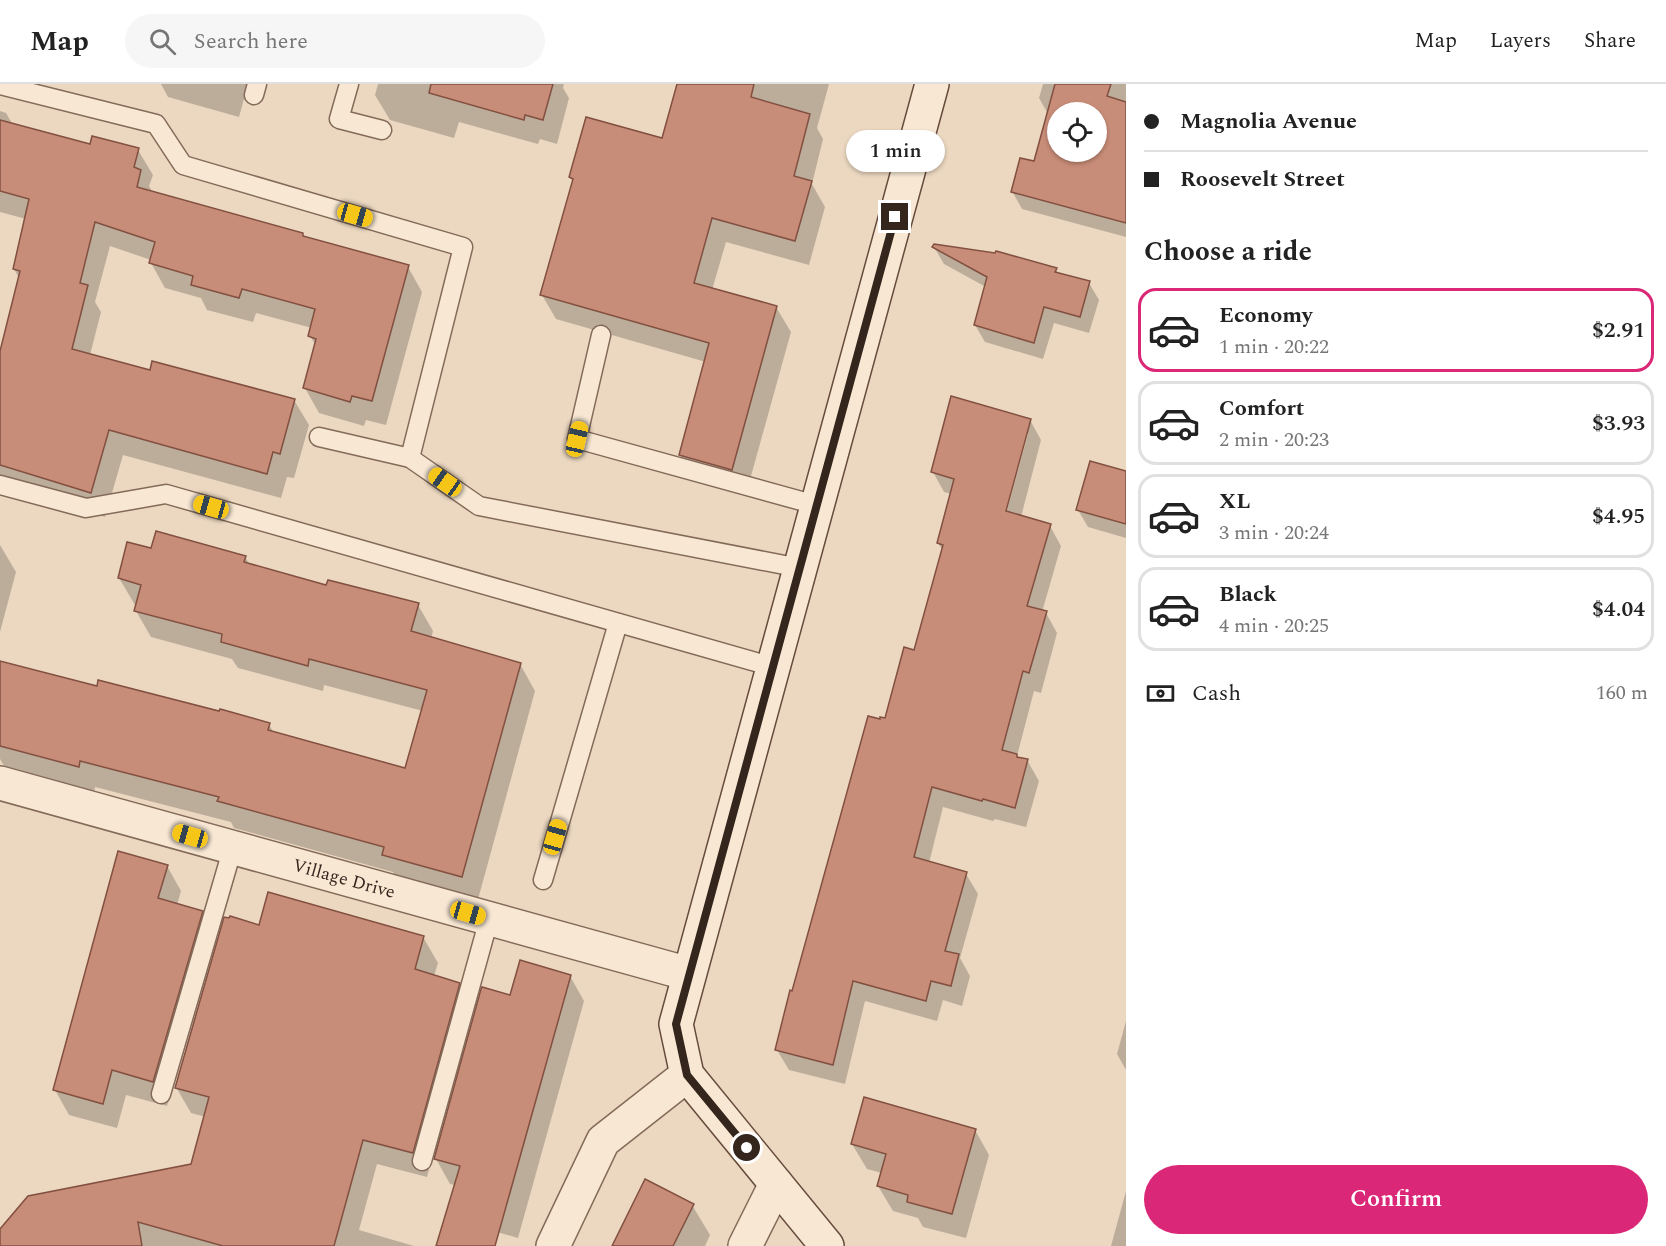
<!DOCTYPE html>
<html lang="en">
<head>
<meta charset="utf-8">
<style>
  body { margin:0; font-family:Spectral,serif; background:#f6f6f6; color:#222; height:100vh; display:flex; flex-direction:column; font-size:22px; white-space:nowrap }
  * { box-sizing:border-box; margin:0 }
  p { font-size:20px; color:#767676 }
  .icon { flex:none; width:33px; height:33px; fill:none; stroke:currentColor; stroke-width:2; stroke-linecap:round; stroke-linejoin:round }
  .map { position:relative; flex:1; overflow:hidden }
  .side { display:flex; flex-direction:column; background:#fff; width:540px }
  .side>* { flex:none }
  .hud { display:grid; align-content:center; height:132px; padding:0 18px; background:#fff }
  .buttons { position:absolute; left:1047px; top:18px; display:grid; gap:12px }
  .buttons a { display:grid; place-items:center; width:60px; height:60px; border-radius:50%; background:#fff; box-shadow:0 2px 4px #0004; font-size:30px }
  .end { position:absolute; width:27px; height:27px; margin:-14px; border:8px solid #34251d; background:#fff; box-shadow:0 0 0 3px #fff }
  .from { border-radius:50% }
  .bubble { position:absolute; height:42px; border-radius:21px; background:#fff; box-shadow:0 2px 4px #0004; font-size:20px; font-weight:600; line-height:42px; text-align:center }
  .car { position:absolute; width:18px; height:36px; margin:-18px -9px; border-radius:8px; box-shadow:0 0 4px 2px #0007; background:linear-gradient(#f5c518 24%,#345 0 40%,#f5c518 0 76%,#345 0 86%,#f5c518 0) }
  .hud b { display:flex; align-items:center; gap:21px; height:57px; font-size:22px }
  .hud b+b { border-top:2px solid #e0e0e0 }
  .hud i { width:15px; height:15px; background:#222 }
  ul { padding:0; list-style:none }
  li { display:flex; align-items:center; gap:18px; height:84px; margin:0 12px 9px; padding:0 6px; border:3px solid #e0e0e0; border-radius:18px }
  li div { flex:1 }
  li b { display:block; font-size:22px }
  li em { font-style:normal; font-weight:600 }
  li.on { border-color:#db2777 }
  li>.icon { width:54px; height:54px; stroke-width:1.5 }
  h2 { padding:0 18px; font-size:27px; line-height:72px }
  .pay { display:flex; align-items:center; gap:15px; height:66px; padding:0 18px; font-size:22px }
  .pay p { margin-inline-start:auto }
  .primary-button { display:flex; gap:12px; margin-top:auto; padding:12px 18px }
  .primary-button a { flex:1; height:69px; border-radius:36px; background:#db2777; color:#fff; font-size:24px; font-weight:600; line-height:69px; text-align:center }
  header { display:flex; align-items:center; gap:36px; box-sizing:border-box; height:84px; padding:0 30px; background:#fff; border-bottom:2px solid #e0e0e0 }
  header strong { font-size:28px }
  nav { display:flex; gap:33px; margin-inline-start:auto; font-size:21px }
  .search { width:420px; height:54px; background:#f6f6f6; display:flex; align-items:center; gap:15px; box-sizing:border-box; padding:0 21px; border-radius:33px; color:#767676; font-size:22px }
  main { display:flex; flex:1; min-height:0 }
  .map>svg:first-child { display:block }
</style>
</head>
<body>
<header>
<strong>Map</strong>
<div class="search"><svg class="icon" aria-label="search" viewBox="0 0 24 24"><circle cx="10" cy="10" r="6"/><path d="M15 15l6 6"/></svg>Search here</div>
<nav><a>Map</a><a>Layers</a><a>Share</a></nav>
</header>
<main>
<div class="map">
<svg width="1126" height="1162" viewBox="0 0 1126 1162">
  <rect width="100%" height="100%" fill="#ecd8c1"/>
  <g fill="#0003" fill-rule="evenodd">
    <path d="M161 0H248L239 33 168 13Z"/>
    <path d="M378 0H564L563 4 569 14 557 60 540 55 538 60 459 38 454 54 390 36 375 11Z"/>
    <path d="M678 0H829L817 44 823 55 812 100 825 123 809 181 726 158 712 206 776 223 791 248 746 410 694 396 680 371 706 278 556 235 542 211 574 98 571 93 663 56Z"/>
    <path d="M1043 0H1126V153L1022 125 1012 107 1035 79 1048 30 1039 14ZM1058 28H1096V68H1058Z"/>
    <path d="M0 27 6 29 13 41 91 62 138 66 153 91 149 102 153 109 302 151 304 154 408 183 422 208 386 341 366 336 364 342 319 329 305 304 316 262 310 252 312 244 256 229 253 238 207 226 201 214 165 204 151 179V176L110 162 95 218 101 228 90 271 151 287 294 316 309 341 294 394 287 393 281 414 123 371 105 433 0 401V273L19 194 14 185 26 135 0 128Z"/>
    <path d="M934 163 996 170 1056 185 1058 190 1089 199 1099 216 1089 249 1054 239 1043 275 985 258 975 241 986 203 944 180Z"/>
    <path d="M1030 336 1041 356 1021 433 1050 442 1061 462 1042 528 1046 529 1057 549 1041 609 1034 607 1017 672 1018 674 1027 676 1039 697 1026 743 995 735 993 737 943 723 929 779 966 790 978 810 960 874 970 892 962 922 943 916 937 937 865 917 845 1000 789 986 777 966 793 909 886 636 915 567 943 467 938 459 952 410 944 408 933 388ZM1025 350H1028L1005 434 1003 433Z"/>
    <path d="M1091 379 1126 389V454L1088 443 1078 426Z"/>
    <path d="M0 461 16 488 0 548Z"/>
    <path d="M153 466 245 473 250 481 328 503 418 521 433 547 431 555 520 580 535 607 477 819 399 798 393 788 234 744 231 738 95 703 94 709 6 685 0 675V579L98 604 269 640 274 650 406 686 423 627 324 601 323 607 238 584 232 575 151 553 136 527 137 521H135L119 494Z"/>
    <path d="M167 782 181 807 177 821 202 828 216 853 167 1022 126 1011 117 1044 69 1031 55 1006Z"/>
    <path d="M260 843 423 853 438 879 434 892 459 900 473 925 427 1093 377 1080 359 1146 414 1162H0V1147L192 1081 206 1033 191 1029 176 1003Z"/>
    <path d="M570 892 584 917 518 1154 466 1139 455 1101 450 1100 436 1075 511 913Z"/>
    <path d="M1126 937V986L1117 970Z"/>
    <path d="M975 1046 989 1071 966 1154 923 1143 918 1134 893 1127 878 1102 882 1089 867 1085 852 1060Z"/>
    <path d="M1126 1107V1162H1111Z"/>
    <path d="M692 1121 710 1151 705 1162H613Z"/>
  </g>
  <g fill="#c88d78" stroke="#825040" stroke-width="1.5" fill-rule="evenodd">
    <path d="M431 0H553L543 36 525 31 524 36 429 9Z"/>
    <path d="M677 0H754L751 13 810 30 794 92 812 97 795 157 712 134 694 199 777 222 732 386 679 371 709 259 540 211 573 95 569 93 586 33 662 54Z"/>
    <path d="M1055 0H1111L1107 12 1126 18V139L1011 108 1020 74 1034 77ZM1058 28H1096V68H1058Z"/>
    <path d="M0 36 90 60 92 52 139 64 134 83 141 86 137 103 303 149V152L409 181 372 317 352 312 350 318 303 304 316 255 308 252 315 225 242 205 239 214 191 201 193 192 149 179 155 158 95 138 80 199 88 201 72 265 150 286 152 277 295 315 280 370 273 368 267 390 109 346 91 409 0 381V267L20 187 13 185 29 115 0 107Z"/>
    <path d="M934 160 995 169 996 167 1057 184 1055 188 1090 197 1080 233 1044 223 1034 259 974 241 987 193 932 163Z"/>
    <path d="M951 312 1031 335 1006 427 1051 440 1027 522 1047 527 1029 589 1023 587 1002 666 1017 670V673L1028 675 1015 724 983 715 982 717 932 703 914 773 967 788 945 867 959 870 951 902 931 897 926 917 853 897 833 981 775 966 790 906 792 907 868 632 880 635V633L885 634 904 563 914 566 943 461 937 459 954 395 931 388Z"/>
    <path d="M1090 377 1126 387V440L1076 426Z"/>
    <path d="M156 447 246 472 244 478 326 501 328 496 419 519 411 547 521 579 462 793 382 771 384 763 217 717 219 713 80 677 79 683 0 662V577L97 602 98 596 219 627 220 625 270 639 268 646 405 684 427 606 309 575 308 582 221 558 222 550 134 527 141 501 118 494 127 458 151 464Z"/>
    <path d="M118 767 168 781 158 814 203 827 153 998 112 986 103 1020 53 1006Z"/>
    <path d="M268 808 424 852 415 885 460 899 413 1069 363 1056 334 1162H223L138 1138 142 1162H0V1145L28 1112 191 1080 209 1013 175 1004 224 833 229 834 230 832 259 841Z"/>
    <path d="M520 876 571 891 495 1162H436L460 1082 434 1075 481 905 482 903 510 911Z"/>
    <path d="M864 1013 976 1045 952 1130 907 1118 908 1111 877 1102 886 1070 851 1060Z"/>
    <path d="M645 1095 694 1120 673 1162H612Z"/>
  </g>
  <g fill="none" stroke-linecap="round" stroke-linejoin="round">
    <g stroke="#846a59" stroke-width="21">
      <g id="service">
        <path d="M349 0 339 35 382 46"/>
        <path d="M0 1 156 40 183 81 463 163 410 374"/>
        <path d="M254 11 257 0"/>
        <path d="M601 251 577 355 816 421"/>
        <path d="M319 353 410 374 479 422 800 484"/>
        <path d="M0 401 86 424 166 410 773 583"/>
        <path d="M543 796 618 539"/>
        <path d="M161 1010 233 763"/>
        <path d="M422 1077 489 835"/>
      </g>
    </g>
    <g stroke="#846a59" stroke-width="36">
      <g id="minor">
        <path id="s1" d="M0 699 689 890"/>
        <path d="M553 1162 603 1057 687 991"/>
        <path d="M745 1162 776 1100"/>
      </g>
    </g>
    <g stroke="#664b3d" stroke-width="36">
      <path id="secondary" d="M827 1162 687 991 676 940 932 0"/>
    </g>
    <use href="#service" stroke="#f7e7d3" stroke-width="18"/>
    <use href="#minor" stroke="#f7e7d3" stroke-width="33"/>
    <use href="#secondary" stroke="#f7e7d3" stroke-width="33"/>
  </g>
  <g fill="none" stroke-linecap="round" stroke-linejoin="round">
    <path stroke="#34251d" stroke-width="8" d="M747 1064 687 991 676 940 895 133"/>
  </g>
  <g text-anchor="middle" stroke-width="4.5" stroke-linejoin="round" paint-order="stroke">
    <g font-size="18" fill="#34251d" stroke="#f3e4d0">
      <text dy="6" stroke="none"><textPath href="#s1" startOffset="357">Village Drive</textPath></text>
    </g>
  </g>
</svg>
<div class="buttons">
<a><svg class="icon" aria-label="locate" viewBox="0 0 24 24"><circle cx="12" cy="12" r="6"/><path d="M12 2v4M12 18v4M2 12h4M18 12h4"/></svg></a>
</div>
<i class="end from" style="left:747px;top:1064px"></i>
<i class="end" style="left:895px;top:133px"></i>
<div class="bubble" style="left:846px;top:46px;width:99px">1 min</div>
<i class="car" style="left:355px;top:131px;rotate:106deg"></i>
<i class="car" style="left:577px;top:355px;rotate:13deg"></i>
<i class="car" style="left:445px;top:398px;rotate:305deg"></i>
<i class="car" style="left:211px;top:423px;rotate:286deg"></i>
<i class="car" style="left:190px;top:752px;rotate:286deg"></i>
<i class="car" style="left:555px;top:753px;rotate:16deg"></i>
<i class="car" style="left:468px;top:829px;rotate:106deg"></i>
</div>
<section class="side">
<div class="hud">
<b><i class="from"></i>Magnolia Avenue</b>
<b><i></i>Roosevelt Street</b>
</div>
<h2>Choose a ride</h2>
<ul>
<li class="on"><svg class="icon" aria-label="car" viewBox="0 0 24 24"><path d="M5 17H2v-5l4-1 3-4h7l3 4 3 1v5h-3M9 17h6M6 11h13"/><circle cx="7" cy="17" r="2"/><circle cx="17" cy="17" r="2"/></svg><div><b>Economy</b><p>1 min · 20:22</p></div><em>$2.91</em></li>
<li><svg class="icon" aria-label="car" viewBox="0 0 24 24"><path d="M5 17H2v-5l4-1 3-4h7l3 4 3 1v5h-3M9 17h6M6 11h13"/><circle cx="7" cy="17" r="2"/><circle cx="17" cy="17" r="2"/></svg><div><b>Comfort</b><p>2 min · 20:23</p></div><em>$3.93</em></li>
<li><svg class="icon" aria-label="car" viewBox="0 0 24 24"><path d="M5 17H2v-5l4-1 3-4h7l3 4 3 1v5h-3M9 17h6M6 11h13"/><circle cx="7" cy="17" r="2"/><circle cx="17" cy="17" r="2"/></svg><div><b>XL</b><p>3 min · 20:24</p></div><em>$4.95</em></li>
<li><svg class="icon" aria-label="car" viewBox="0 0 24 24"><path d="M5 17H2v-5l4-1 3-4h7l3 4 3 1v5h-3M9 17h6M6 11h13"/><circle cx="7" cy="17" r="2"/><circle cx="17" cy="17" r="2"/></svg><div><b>Black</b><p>4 min · 20:25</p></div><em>$4.04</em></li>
</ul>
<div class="pay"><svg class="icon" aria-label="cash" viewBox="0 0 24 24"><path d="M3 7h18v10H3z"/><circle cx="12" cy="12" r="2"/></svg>Cash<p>160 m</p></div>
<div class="primary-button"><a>Confirm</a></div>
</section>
</main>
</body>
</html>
